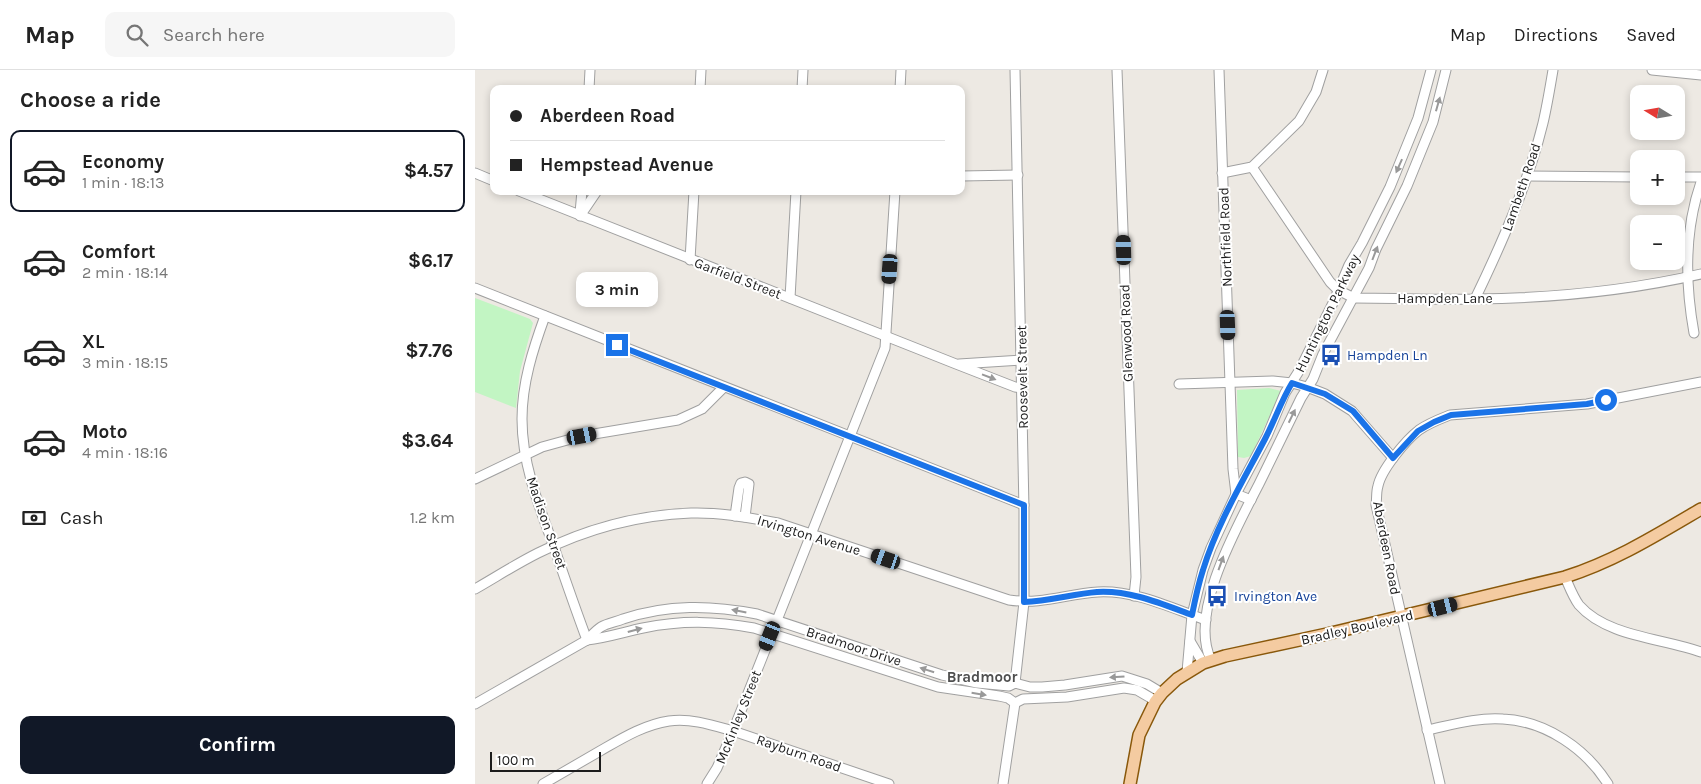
<!DOCTYPE html>
<html lang="en">
<head>
<meta charset="utf-8">
<style>
  body { margin:0; font-family:Karla,sans-serif; background:#f6f6f6; color:#222; height:100vh; display:flex; flex-direction:column; font-size:19px; white-space:nowrap }
  * { box-sizing:border-box; margin:0 }
  p { font-size:16px; color:#767676 }
  .icon { flex:none; width:28px; height:28px; fill:none; stroke:currentColor; stroke-width:2; stroke-linecap:round; stroke-linejoin:round }
  .map { position:relative; flex:1; overflow:hidden }
  .panel { display:flex; flex-direction:column; background:#fff; width:475px }
  .panel>* { flex:none }
  .top-card { position:absolute; left:15px; top:15px; width:475px; height:110px; border-radius:10px; box-shadow:0 2px 8px #0003; display:grid; align-content:center; height:110px; padding:0 20px; background:#fff }
  .needle { width:32px; rotate:281deg }
  .buttons { position:absolute; left:1155px; top:15px; display:grid; gap:10px }
  .buttons a { display:grid; place-items:center; width:55px; height:55px; border-radius:10px; background:#fff; box-shadow:0 2px 8px #0003; font-size:25px }
  .scale { position:absolute; left:15px; bottom:12px; width:111px; box-sizing:border-box; padding-left:5px; border:2px solid #1c1c1c; border-top:0; font-size:14px; line-height:18px; white-space:nowrap; color:#1c1c1c; -webkit-text-stroke:4px #fff; paint-order:stroke }
  .end { position:absolute; width:22px; height:22px; margin:-11px; border:6px solid #1a73e8; background:#fff; box-shadow:0 0 0 2px #fff }
  .from { border-radius:50% }
  .bubble { position:absolute; height:35px; border-radius:10px; background:#fff; box-shadow:0 2px 8px #0003; font-size:16px; font-weight:700; line-height:35px; text-align:center }
  .car { position:absolute; width:15px; height:30px; margin:-15px -8px; border-radius:6px; box-shadow:0 0 4px 1px #0007; background:linear-gradient(#222 24%,#8ab4d8 0 40%,#222 0 76%,#8ab4d8 0 86%,#222 0) }
  .top-card b { display:flex; align-items:center; gap:18px; height:48px; font-size:19px }
  .top-card b+b { border-top:1px solid #e0e0e0 }
  .top-card i { width:12px; height:12px; background:#222 }
  ul { padding:0; list-style:none }
  li { display:flex; align-items:center; gap:15px; height:82px; margin:0 10px 8px; padding:0 10px; border:2px solid transparent; border-radius:10px }
  li div { flex:1 }
  li b { display:block; font-size:19px }
  li em { font-style:normal; font-weight:700 }
  li.on { border-color:#111827 }
  li>.icon { width:45px; height:45px; stroke-width:1.5 }
  h2 { padding:0 20px; font-size:22px; line-height:60px }
  .pay { display:flex; align-items:center; gap:12px; height:55px; padding:0 20px; font-size:19px }
  .pay p { margin-inline-start:auto }
  .primary-button { display:flex; gap:10px; margin-top:auto; padding:10px 20px }
  .primary-button a { flex:1; height:58px; border-radius:10px; background:#111827; color:#fff; font-size:20px; font-weight:700; line-height:58px; text-align:center }
  header { display:flex; align-items:center; gap:30px; box-sizing:border-box; height:70px; padding:0 25px; background:#fff; border-bottom:1px solid #e0e0e0 }
  header strong { font-size:24px }
  nav { display:flex; gap:28px; margin-inline-start:auto; font-size:18px }
  .search { width:350px; height:45px; background:#f6f6f6; display:flex; align-items:center; gap:12px; box-sizing:border-box; padding:0 18px; border-radius:10px; color:#767676; font-size:19px }
  main { display:flex; flex:1; min-height:0 }
  .map>svg:first-child { display:block }
</style>
</head>
<body>
<header>
<strong>Map</strong>
<div class="search"><svg class="icon" aria-label="search" viewBox="0 0 24 24"><circle cx="10" cy="10" r="6"/><path d="M15 15l6 6"/></svg>Search here</div>
<nav><a>Map</a><a>Directions</a><a>Saved</a></nav>
</header>
<main>
<section class="panel">
<h2>Choose a ride</h2>
<ul>
<li class="on"><svg class="icon" aria-label="car" viewBox="0 0 24 24"><path d="M5 17H2v-5l4-1 3-4h7l3 4 3 1v5h-3M9 17h6M6 11h13"/><circle cx="7" cy="17" r="2"/><circle cx="17" cy="17" r="2"/></svg><div><b>Economy</b><p>1 min · 18:13</p></div><em>$4.57</em></li>
<li><svg class="icon" aria-label="car" viewBox="0 0 24 24"><path d="M5 17H2v-5l4-1 3-4h7l3 4 3 1v5h-3M9 17h6M6 11h13"/><circle cx="7" cy="17" r="2"/><circle cx="17" cy="17" r="2"/></svg><div><b>Comfort</b><p>2 min · 18:14</p></div><em>$6.17</em></li>
<li><svg class="icon" aria-label="car" viewBox="0 0 24 24"><path d="M5 17H2v-5l4-1 3-4h7l3 4 3 1v5h-3M9 17h6M6 11h13"/><circle cx="7" cy="17" r="2"/><circle cx="17" cy="17" r="2"/></svg><div><b>XL</b><p>3 min · 18:15</p></div><em>$7.76</em></li>
<li><svg class="icon" aria-label="car" viewBox="0 0 24 24"><path d="M5 17H2v-5l4-1 3-4h7l3 4 3 1v5h-3M9 17h6M6 11h13"/><circle cx="7" cy="17" r="2"/><circle cx="17" cy="17" r="2"/></svg><div><b>Moto</b><p>4 min · 18:16</p></div><em>$3.64</em></li>
</ul>
<div class="pay"><svg class="icon" aria-label="cash" viewBox="0 0 24 24"><path d="M3 7h18v10H3z"/><circle cx="12" cy="12" r="2"/></svg>Cash<p>1.2 km</p></div>
<div class="primary-button"><a>Confirm</a></div>
</section>
<div class="map">
<svg width="1226" height="714" viewBox="0 0 1226 714">
  <rect width="100%" height="100%" fill="#ede9e3"/>
  <g fill="#c2f5c3">
    <path d="M0 228 55 249 58 253 45 301 41 338 0 322Z"/>
    <path d="M794 318 806 321 776 386 769 388 763 387 762 320Z"/>
  </g>
  <g fill="none" stroke-linecap="round" stroke-linejoin="round">
    <g stroke="#a0a0a0" stroke-width="11">
      <g id="minor">
        <path d="M540 0 549 440V532L540 613"/>
        <path d="M642 0 661 507 659 526"/>
        <path d="M744 0 758 399 761 424 776 430"/>
        <path d="M1177 0 1226 5"/>
        <path d="M114 19 115 0"/>
        <path d="M225 19 226 0"/>
        <path d="M327 19 328 0"/>
        <path d="M425 19 426 0"/>
        <path d="M777 97 855 212 863 220 879 228C920 228 961 230 1002 229 1077 228 1152 221 1226 204"/>
        <path d="M0 103 19 111"/>
        <path d="M747 103 777 97 824 51 841 22 848 0"/>
        <path d="M486 106 543 105"/>
        <path d="M1052 106 1164 107"/>
        <path d="M1201 107H1226"/>
        <path d="M44 121 481 294 540 317 547 318"/>
        <path d="M105 143 107 121"/>
        <path d="M105 146 122 121"/>
        <path d="M215 190 219 121"/>
        <path d="M0 218 549 435"/>
        <path d="M315 228 321 121"/>
        <path d="M1000 229C1027 173 1053 114 1068 53 1072 36 1075 18 1078 0"/>
        <path d="M70 246C58 279 47 313 47 349 47 393 63 434 78 474 89 506 100 538 112 570"/>
        <path d="M1219 263C1210 213 1209 161 1226 112"/>
        <path d="M484 294 546 290"/>
        <path d="M704 314 798 311 817 313 832 317 850 324 877 341 918 388"/>
        <path d="M0 409 67 377 107 366 203 350 227 339 249 317"/>
        <path d="M260 446 264 418 266 413 270 412 274 414 270 447"/>
        <path d="M1090 507C1094 516 1098 527 1104 535 1132 567 1188 568 1226 582"/>
        <path d="M0 519C21 507 41 494 63 483 111 459 162 445 216 443 245 442 275 448 303 453L534 530C567 535 591 524 623 522 660 520 696 538 731 550"/>
        <path d="M112 570C131 568 149 562 168 558 208 550 240 551 279 558L463 617 524 626 533 628 540 633 548 629 592 627 649 618 662 620 681 631"/>
        <path d="M715 571 728 593"/>
        <path d="M736 590C713 543 762 457 784 414 798 385 812 357 826 328L838 309 848 284 894 198 901 179 932 116 958 52 971 0"/>
        <path d="M712 602 717 545 728 500 736 478 761 424 792 366 810 323 824 301 858 233 874 195 887 173 915 117 943 48 956 0"/>
        <path d="M0 634 112 570C116 566 121 560 126 557 132 553 141 552 148 549 193 534 236 535 282 544L467 605 502 613 534 616 540 613 555 617H567L590 615 647 606 672 614 687 623"/>
        <path d="M952 660C976 655 1003 647 1028 649 1071 651 1111 679 1133 714"/>
        <path d="M68 714C87 703 106 692 125 681 146 669 168 655 194 651 216 648 237 655 258 661L414 714"/>
        <path d="M232 714 242 698 258 661 410 278 420 121"/>
        <path d="M528 714 540 633"/>
        <path d="M965 714 901 435C902 429 901 422 903 416 906 400 931 370 944 360 954 353 965 349 975 345L1112 334 1226 312"/>
      </g>
    </g>
    <g stroke="#89580b" stroke-width="14">
      <path id="major" d="M655 714 664 665 680 632 687 623 702 609 728 593 750 586 852 564 1090 507C1140 491 1180 466 1226 439"/>
    </g>
    <use href="#minor" stroke="#fff" stroke-width="9"/>
    <use href="#major" stroke="#f4cba1" stroke-width="11"/>
  </g>
  <defs><path id="oneway-solid" d="M-6-.8H1V-3.2L6.5 0L1 3.2V.8H-6Z" transform="scale(1.25)"/></defs>
  <g fill="#999">
    <use href="#oneway-solid" transform="translate(963 34) rotate(-74)"/>
    <use href="#oneway-solid" transform="translate(924 96) rotate(114)"/>
    <use href="#oneway-solid" transform="translate(900 183) rotate(-69)"/>
    <use href="#oneway-solid" transform="translate(514 307) rotate(21)"/>
    <use href="#oneway-solid" transform="translate(817 346) rotate(-64)"/>
    <use href="#oneway-solid" transform="translate(746 493) rotate(-70)"/>
    <use href="#oneway-solid" transform="translate(264 541) rotate(-169)"/>
    <use href="#oneway-solid" transform="translate(160 560) rotate(-15)"/>
    <use href="#oneway-solid" transform="translate(452 600) rotate(-162)"/>
    <use href="#oneway-solid" transform="translate(642 607) rotate(176)"/>
    <use href="#oneway-solid" transform="translate(504 624) rotate(9)"/>
  </g>
  <g fill="none" stroke-linecap="round" stroke-linejoin="round">
    <path stroke="#1a73e8" stroke-width="6" d="M142 275 549 435V532C574 531 598 524 622 522 655 520 687 534 717 545 720 530 723 515 728 500 742 454 768 411 790 369 800 350 806 331 817 313L850 324 878 341 918 388 943 361 959 352 976 345 1112 334 1131 330"/>
  </g>
  <defs>
    <g id="bus-bare" transform="scale(1.725)"><path d="M-5-6H5V4H4V6H2V4H-2V6H-4V4H-5ZM-3.5-4V0h7V-4ZM-3.5 1.2v1.5H-2V1.2ZM2 1.2v1.5H3.5V1.2Z" fill="#1a4fb4" stroke="#fff" stroke-width="2.5" paint-order="stroke"/></g>
  </defs>
  <g fill-rule="evenodd">
    <use href="#bus-bare" x="856" y="285"/>
    <use href="#bus-bare" x="742" y="526"/>
  </g>
  <g text-anchor="middle" stroke-width="4" stroke-linejoin="round" paint-order="stroke">
    <g font-size="14" fill="#1c1c1c" stroke="#fff">
      <text transform="translate(1046 117) rotate(-71)" y="5">Lambeth Road</text>
      <text transform="translate(750 167) rotate(-92)" y="5">Northfield Road</text>
      <text transform="translate(263 208) rotate(21)" y="5">Garfield Street</text>
      <text x="970" y="233">Hampden Lane</text>
      <text transform="translate(852 243) rotate(-64)" y="5">Huntington Parkway</text>
      <text transform="translate(651 263) rotate(-92)" y="5">Glenwood Road</text>
      <text transform="translate(547 307) rotate(-91)" y="5">Roosevelt Street</text>
      <text transform="translate(72 453) rotate(71)" y="5">Madison Street</text>
      <text transform="translate(334 465) rotate(17)" y="5">Irvington Avenue</text>
      <text transform="translate(912 478) rotate(79)" y="5">Aberdeen Road</text>
      <text transform="translate(882 557) rotate(-13)" y="5">Bradley Boulevard</text>
      <text transform="translate(379 576) rotate(18)" y="5">Bradmoor Drive</text>
      <text transform="translate(263 647) rotate(-68)" y="5">McKinley Street</text>
      <text transform="translate(324 683) rotate(19)" y="5">Rayburn Road</text>
    </g>
    <g font-size="14" fill="#164399" stroke="#fff" text-anchor="start">
      <text x="872" y="290">Hampden Ln</text>
      <text x="759" y="531">Irvington Ave</text>
    </g>
    <g font-size="15" font-weight="bold" fill="#4f4f4f" stroke="#fff">
      <text x="507" y="612">Bradmoor</text>
    </g>
  </g>
</svg>
<div class="buttons">
<a><svg class="needle" viewBox="-14 -14 28 28"><path d="M0-13l5 13h-10z" fill="#e53935"/><path d="M0 13l5-13h-10z" fill="#767676"/></svg></a>
<a>+</a>
<a>−</a>
</div>
<div class="scale">100 m</div>
<i class="end from" style="left:1131px;top:330px"></i>
<i class="end" style="left:142px;top:275px"></i>
<div class="bubble" style="left:101px;top:202px;width:82px">3 min</div>
<i class="car" style="left:649px;top:180px;rotate:358deg"></i>
<i class="car" style="left:415px;top:199px;rotate:184deg"></i>
<i class="car" style="left:753px;top:255px;rotate:178deg"></i>
<i class="car" style="left:107px;top:366px;rotate:79deg"></i>
<i class="car" style="left:411px;top:489px;rotate:289deg"></i>
<i class="car" style="left:968px;top:537px;rotate:76deg"></i>
<i class="car" style="left:295px;top:566px;rotate:202deg"></i>
<div class="top-card">
<b><i class="from"></i>Aberdeen Road</b>
<b><i></i>Hempstead Avenue</b>
</div>
</div>
</main>
</body>
</html>
